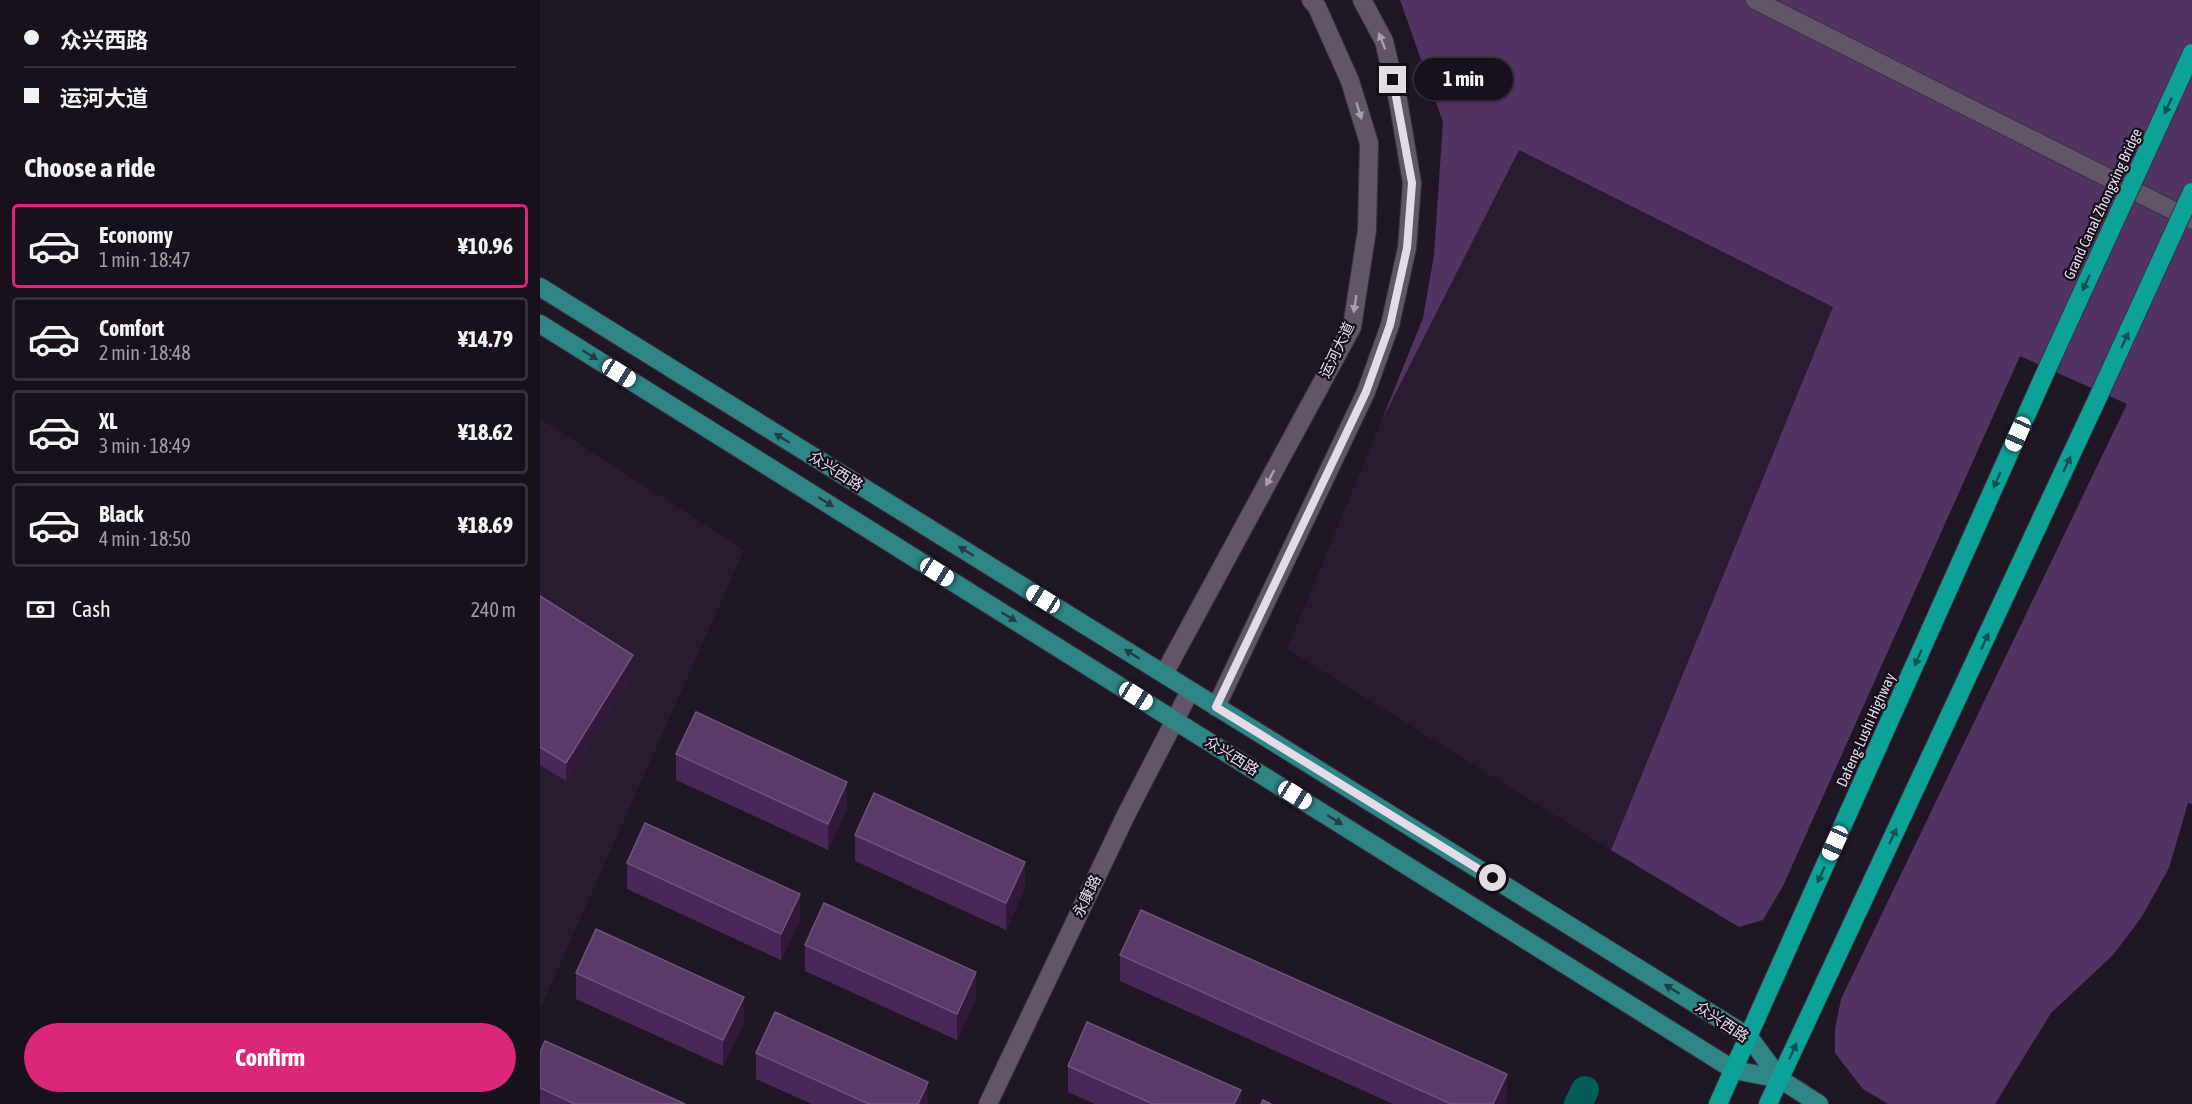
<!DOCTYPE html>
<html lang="en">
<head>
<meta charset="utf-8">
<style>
  body { margin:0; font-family:"Asap Condensed","Noto Sans SC",sans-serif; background:#211a25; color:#f1f3f6; height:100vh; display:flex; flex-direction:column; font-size:22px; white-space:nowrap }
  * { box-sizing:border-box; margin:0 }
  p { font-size:20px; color:#9f9da3 }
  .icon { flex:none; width:33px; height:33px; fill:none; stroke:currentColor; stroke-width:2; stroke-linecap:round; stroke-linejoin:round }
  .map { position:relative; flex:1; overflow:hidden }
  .drawer { display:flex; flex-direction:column; background:#18111c; width:540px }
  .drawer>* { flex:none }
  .hud { display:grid; align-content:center; height:132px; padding:0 24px; background:#18111c }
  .end { position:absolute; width:27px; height:27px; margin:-14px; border:8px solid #e3dce7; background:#111; box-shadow:0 0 0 3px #111 }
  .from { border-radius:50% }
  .bubble { position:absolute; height:42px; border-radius:21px; background:#18111c; box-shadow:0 2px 4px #0004,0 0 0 2px #36313b; font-size:20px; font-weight:700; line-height:42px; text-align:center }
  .car { position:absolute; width:18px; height:36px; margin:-18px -9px; border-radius:8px; box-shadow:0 0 4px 2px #0007; background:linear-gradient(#fff 24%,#345 0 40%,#fff 0 76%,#345 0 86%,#fff 0) }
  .hud b { display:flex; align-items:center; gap:21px; height:57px; font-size:22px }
  .hud b+b { border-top:2px solid #36313b }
  .hud i { width:15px; height:15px; background:#f1f3f6 }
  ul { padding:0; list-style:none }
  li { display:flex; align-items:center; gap:18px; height:84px; margin:0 12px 9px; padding:0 12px; border:3px solid #36313b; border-radius:6px }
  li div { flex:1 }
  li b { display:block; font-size:22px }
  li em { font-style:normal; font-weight:700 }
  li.on { border-color:#db2777 }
  li>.icon { width:54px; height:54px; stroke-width:1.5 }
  h2 { padding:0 24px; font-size:27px; line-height:72px }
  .pay { display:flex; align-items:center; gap:15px; height:66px; padding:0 24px; font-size:22px }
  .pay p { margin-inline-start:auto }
  .action { display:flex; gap:12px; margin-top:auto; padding:12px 24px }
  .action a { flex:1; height:69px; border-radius:36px; background:#db2777; color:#fff; font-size:24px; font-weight:700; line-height:69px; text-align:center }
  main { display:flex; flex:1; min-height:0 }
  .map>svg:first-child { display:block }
</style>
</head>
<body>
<main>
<section class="drawer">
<div class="hud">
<b><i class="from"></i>众兴西路</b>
<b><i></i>运河大道</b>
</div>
<h2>Choose a ride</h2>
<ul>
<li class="on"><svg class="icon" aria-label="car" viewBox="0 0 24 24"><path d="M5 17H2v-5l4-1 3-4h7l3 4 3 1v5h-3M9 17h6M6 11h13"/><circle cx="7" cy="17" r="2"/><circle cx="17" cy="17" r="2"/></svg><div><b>Economy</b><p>1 min · 18:47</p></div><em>¥10.96</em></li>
<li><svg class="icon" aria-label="car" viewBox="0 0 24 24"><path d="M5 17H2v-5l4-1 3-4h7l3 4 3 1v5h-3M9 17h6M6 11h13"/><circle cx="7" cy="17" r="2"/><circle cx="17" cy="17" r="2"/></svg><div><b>Comfort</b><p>2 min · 18:48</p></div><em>¥14.79</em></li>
<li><svg class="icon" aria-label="car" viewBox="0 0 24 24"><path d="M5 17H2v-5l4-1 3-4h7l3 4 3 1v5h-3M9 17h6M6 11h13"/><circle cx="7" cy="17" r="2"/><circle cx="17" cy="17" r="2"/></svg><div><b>XL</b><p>3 min · 18:49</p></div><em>¥18.62</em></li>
<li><svg class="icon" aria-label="car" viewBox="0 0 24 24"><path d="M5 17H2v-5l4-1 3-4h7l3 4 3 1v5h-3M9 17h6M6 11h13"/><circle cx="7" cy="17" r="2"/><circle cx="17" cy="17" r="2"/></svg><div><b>Black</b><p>4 min · 18:50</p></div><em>¥18.69</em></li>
</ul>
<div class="pay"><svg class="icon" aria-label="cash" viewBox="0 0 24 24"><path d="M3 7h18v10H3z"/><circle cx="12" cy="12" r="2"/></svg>Cash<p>240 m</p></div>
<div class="action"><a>Confirm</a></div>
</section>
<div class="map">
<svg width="1652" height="1104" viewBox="0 0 1652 1104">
  <rect width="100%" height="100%" fill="#201725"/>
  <g fill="#291c30">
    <path d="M979 150 1293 307 1071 850 747 649 841 422Z"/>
    <path d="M0 419 204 550 0 1009Z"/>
  </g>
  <path fill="#523462" d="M860 0H1652V804L1648 803 1629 868 1601 918 1573 955 1511 1013 1455 1104H1348L1323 1089 1295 1053V1029L1301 999 1587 404 1480 356 1243 886 1223 920 1199 927 1071 850 1293 307 979 150 841 422 883 318 894 255 903 122Z"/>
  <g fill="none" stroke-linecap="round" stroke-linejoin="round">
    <path stroke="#035e57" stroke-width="28" d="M1038 1104 1045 1090"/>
    <g stroke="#3a333e" stroke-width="20">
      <g id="minor">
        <path d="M1215 0 1652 220"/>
        <path d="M624 674 812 327 827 230 829 143 810 81 777 7 771 0"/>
        <path d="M676 707 826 392 850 325 867 248 872 183 858 100 844 41 822 0"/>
        <path d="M448 1104 586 815 650 691"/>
      </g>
    </g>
    <g stroke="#3a333e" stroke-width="20">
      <g id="major">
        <path d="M0 287 1209 1037 1240 1079"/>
        <path d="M0 324 1194 1070 1240 1079 1279 1104"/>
      </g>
    </g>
    <g stroke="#3a333e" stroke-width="20">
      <g id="highway">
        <path d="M1178 1104 1507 369"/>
        <path d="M1228 1104 1560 393"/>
      </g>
    </g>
    <use href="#minor" stroke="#615667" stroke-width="18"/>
    <use href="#major" stroke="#2f8484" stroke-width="18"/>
    <use href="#highway" stroke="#0da297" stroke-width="18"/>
    <g stroke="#3a333e" stroke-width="20" stroke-linecap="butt">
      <g id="highway-bridge">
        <path d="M1507 369 1652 53"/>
        <path d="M1560 393 1652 192"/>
      </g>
    </g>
    <use href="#highway-bridge" stroke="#0da297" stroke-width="18"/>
  </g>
  <g fill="#482857">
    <path d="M0 596 93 673 26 781 0 765Z"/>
    <path d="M136 754 307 808 288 850 136 780Z"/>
    <path d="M315 835 485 888 466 930 315 861Z"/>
    <path d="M87 863 260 920 241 960 87 889Z"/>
    <path d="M265 945 436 998 417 1040 265 971Z"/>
    <path d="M580 955 967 1100 965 1104H853L580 981Z"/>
    <path d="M36 973 204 1023 183 1066 36 999Z"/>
    <path d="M0 1052 145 1104H0Z"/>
    <path d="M216 1053 388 1104H272L216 1079Z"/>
    <path d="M528 1066 701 1104H555L528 1092Z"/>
  </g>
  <g fill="#31193c">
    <path d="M93 655V673L26 781V763Z"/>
    <path d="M307 782V808L288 850V824Z"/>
    <path d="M485 862V888L466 930V903Z"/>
    <path d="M260 894V920L241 960V934Z"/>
    <path d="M436 972V998L417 1040V1014Z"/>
    <path d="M204 997V1023L183 1066V1040Z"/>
    <path d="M967 1074V1100L965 1104H953Z"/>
    <path d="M388 1082V1104H378Z"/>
    <path d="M701 1090V1104H694Z"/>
  </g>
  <g fill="#583b66" stroke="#6e547a" stroke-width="1.5">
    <path d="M0 596 93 655 26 763 0 747Z"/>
    <path d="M156 712 307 782 288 824 136 754Z"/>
    <path d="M334 793 485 862 466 903 315 835Z"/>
    <path d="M105 823 260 894 241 934 87 863Z"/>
    <path d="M284 903 436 972 417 1014 265 945Z"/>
    <path d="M601 910 967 1074 953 1104H911L580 955Z"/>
    <path d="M56 929 204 997 183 1040 36 973Z"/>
    <path d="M235 1012 388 1082 378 1104H329L216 1053Z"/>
    <path d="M547 1022 701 1090 694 1104H613L528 1066Z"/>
    <path d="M5 1041 145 1104H35L0 1088V1052Z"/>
    <path d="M723 1100 731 1104H721Z"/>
  </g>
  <defs><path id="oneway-solid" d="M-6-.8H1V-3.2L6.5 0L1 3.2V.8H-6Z" transform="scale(1.5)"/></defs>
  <g fill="#a8a0ad">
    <use href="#oneway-solid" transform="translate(842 41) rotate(-111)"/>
    <use href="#oneway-solid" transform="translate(819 111) rotate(73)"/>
    <use href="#oneway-solid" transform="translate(815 304) rotate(99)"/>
    <use href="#oneway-solid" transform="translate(730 478) rotate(118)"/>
  </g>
  <g fill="#125153">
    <use href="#oneway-solid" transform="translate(1628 106) rotate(115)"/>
    <use href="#oneway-solid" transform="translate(1546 283) rotate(115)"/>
    <use href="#oneway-solid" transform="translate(1585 340) rotate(-65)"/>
    <use href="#oneway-solid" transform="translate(1527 464) rotate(-65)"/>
    <use href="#oneway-solid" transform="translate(1457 480) rotate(114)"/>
    <use href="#oneway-solid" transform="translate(1445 641) rotate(-65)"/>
    <use href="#oneway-solid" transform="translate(1378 658) rotate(114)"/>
    <use href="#oneway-solid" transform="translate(1353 836) rotate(-65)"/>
    <use href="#oneway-solid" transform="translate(1281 875) rotate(114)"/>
    <use href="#oneway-solid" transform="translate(1253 1051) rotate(-65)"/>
  </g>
  <g fill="#213d46">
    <use href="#oneway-solid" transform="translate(50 355) rotate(32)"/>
    <use href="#oneway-solid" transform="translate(242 438) rotate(-148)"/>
    <use href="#oneway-solid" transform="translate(286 502) rotate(32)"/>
    <use href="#oneway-solid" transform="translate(426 551) rotate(-148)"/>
    <use href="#oneway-solid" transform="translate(469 617) rotate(32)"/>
    <use href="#oneway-solid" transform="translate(592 654) rotate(-148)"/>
    <use href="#oneway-solid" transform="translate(795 820) rotate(32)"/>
    <use href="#oneway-solid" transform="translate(1132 989) rotate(-148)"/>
  </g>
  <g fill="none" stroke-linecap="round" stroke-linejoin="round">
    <path stroke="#e3dce7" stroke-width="8" d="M853 80 872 183 867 248 850 325 826 392 676 707 953 878"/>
  </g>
  <g text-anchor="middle" stroke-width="4.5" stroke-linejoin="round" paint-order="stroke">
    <g font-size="15" fill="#e3dce7" stroke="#170e1c">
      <text transform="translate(1563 204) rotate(-65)" y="5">Grand Canal Zhongxing Bridge</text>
      <text transform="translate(797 350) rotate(-64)" y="5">运河大道</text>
      <text transform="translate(296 471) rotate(32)" y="5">众兴西路</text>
      <text transform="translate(1326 730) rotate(-66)" y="5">Dafeng-Lushi Highway</text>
      <text transform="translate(692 756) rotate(32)" y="5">众兴西路</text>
      <text transform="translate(547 896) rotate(-64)" y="5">永康路</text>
      <text transform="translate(1182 1022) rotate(34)" y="5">众兴西路</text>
    </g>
  </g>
</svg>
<i class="end from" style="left:953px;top:878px"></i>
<i class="end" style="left:853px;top:80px"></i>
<div class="bubble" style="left:874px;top:58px;width:99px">1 min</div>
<i class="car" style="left:79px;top:373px;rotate:122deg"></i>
<i class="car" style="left:1478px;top:434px;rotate:204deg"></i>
<i class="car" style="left:397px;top:572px;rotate:122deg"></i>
<i class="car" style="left:503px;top:599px;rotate:302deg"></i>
<i class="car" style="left:596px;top:696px;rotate:122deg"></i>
<i class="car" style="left:755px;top:795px;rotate:122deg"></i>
<i class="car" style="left:1295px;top:843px;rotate:204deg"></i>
</div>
</main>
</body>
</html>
